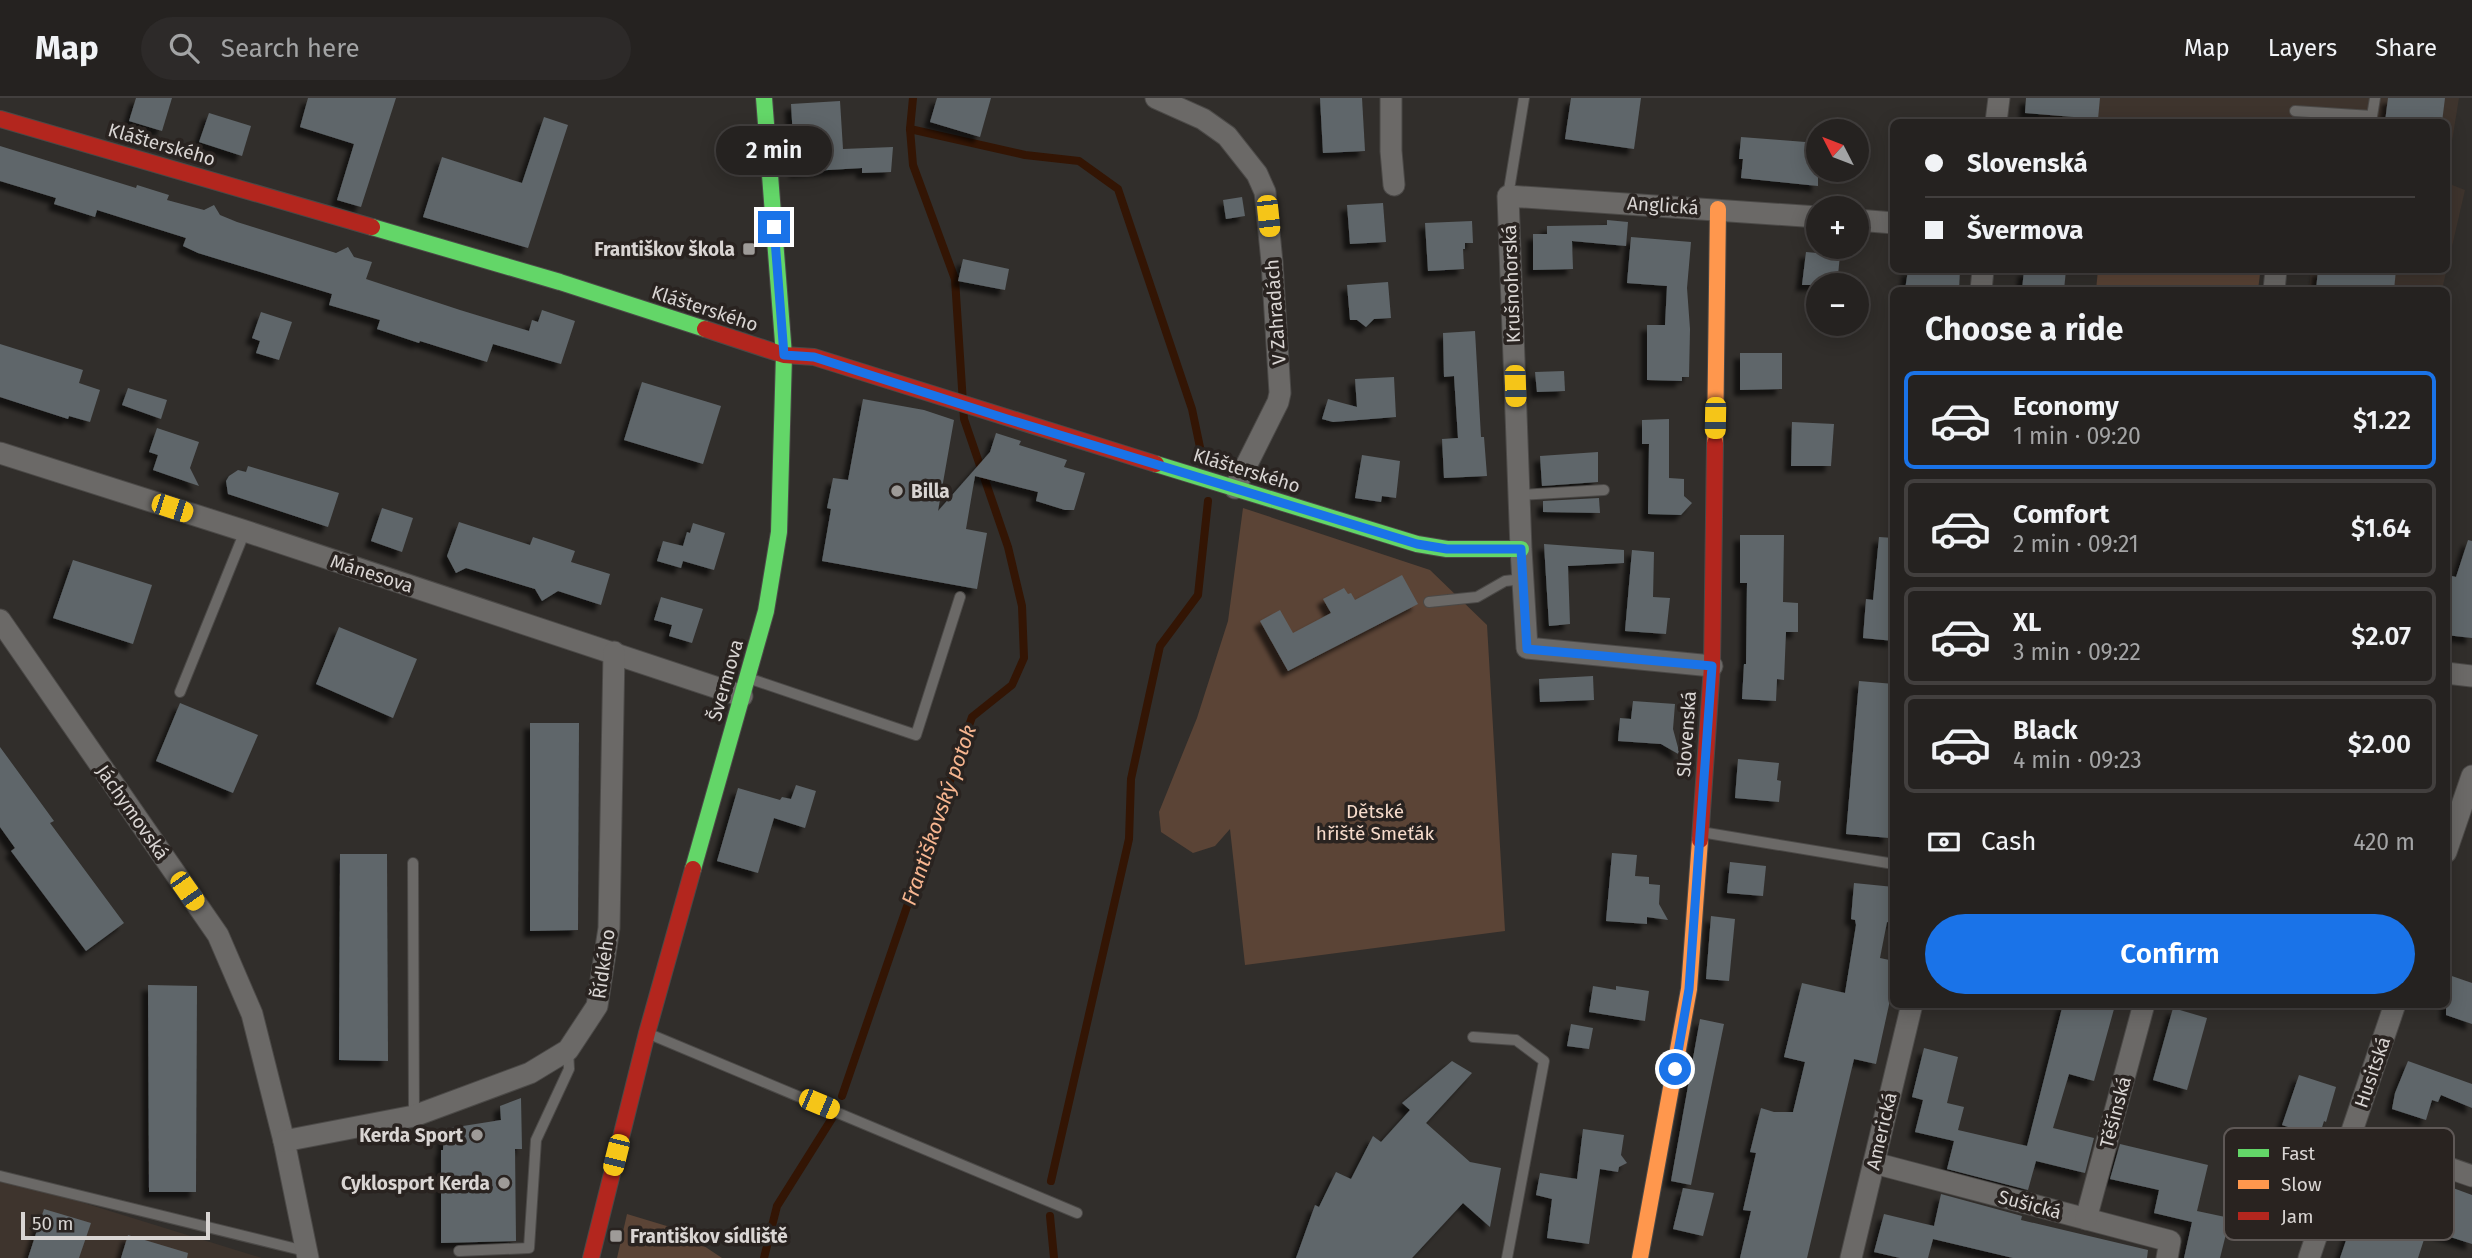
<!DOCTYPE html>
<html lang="en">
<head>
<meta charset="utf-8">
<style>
  body { margin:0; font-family:"Fira Sans",sans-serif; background:#2d2a29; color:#f1f3f6; height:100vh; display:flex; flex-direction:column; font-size:26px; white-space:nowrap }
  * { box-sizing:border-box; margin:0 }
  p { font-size:23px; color:#a3a4a5 }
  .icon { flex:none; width:38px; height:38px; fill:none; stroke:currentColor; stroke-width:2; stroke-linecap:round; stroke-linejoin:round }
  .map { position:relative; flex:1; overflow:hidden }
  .drawer { position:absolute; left:1890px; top:189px; width:560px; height:721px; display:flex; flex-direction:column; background:#252220; border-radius:10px; box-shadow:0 4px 18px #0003,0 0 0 2px #423f3e }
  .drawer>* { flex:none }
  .hud { position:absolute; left:1890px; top:21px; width:560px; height:154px; border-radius:10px; box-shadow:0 4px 18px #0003,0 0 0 2px #423f3e; display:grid; align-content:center; height:154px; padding:0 35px; background:#252220 }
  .needle { width:46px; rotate:312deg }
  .tools { position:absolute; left:1806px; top:21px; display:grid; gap:14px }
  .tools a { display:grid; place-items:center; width:63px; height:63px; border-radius:50%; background:#252220; box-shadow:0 4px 18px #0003,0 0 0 2px #423f3e; font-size:35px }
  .scale { position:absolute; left:21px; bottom:18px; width:189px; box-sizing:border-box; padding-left:7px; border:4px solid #d9d5d3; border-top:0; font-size:19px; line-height:24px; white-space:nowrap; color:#d9d5d3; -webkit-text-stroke:5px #292320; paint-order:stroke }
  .end { position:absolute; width:32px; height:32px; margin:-16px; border:9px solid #1a73e8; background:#fff; box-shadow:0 0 0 4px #fff }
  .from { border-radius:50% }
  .bubble { position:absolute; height:49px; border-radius:24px; background:#252220; box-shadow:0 4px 18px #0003,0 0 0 2px #423f3e; font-size:23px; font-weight:600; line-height:49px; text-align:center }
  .car { position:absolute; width:21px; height:42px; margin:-21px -10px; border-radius:9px; box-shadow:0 0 5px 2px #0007; background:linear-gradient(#f5c518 24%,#345 0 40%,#f5c518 0 76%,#345 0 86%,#f5c518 0) }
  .hud b { display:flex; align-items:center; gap:24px; height:66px; font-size:26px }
  .hud b+b { border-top:2px solid #423f3e }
  .hud i { width:18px; height:18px; background:#f1f3f6 }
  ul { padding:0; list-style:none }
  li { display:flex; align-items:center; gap:21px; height:98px; margin:0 14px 10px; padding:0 21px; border:4px solid #423f3e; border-radius:10px }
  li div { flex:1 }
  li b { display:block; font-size:26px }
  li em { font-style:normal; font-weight:600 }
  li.selected { border-color:#1a73e8 }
  li>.icon { width:63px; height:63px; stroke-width:1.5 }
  h2 { padding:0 35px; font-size:32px; line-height:84px }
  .pay { display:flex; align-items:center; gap:18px; height:77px; padding:0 35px; font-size:26px }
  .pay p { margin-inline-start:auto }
  .button { display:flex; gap:14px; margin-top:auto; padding:14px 35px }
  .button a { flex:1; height:80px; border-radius:42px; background:#1a73e8; color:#fff; font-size:28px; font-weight:600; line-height:80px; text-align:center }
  header { display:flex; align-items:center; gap:42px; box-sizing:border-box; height:98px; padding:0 35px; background:#252220; border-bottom:2px solid #423f3e }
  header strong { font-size:33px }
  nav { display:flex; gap:38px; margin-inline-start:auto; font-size:24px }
  .search { width:490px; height:63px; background:#2d2a29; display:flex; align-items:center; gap:18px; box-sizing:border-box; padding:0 24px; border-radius:38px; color:#a3a4a5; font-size:26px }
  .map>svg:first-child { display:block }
</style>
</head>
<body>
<header>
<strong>Map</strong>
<div class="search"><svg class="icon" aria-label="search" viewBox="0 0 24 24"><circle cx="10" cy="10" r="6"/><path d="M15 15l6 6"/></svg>Search here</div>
<nav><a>Map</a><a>Layers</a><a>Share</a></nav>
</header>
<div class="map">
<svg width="2472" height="1160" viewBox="0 0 2472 1160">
  <defs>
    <filter id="shadow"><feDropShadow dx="-6" dy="6" stdDeviation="2" flood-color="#0009"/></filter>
  </defs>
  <rect width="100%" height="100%" fill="#312e2b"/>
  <g fill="#3e342d">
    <path d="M2041 0H2459L2447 74 2446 24H2038Z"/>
    <path d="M2447 85 2465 92 2442 192H2309L2311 172H2446Z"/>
    <path d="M0 1079 262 1160H0Z"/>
  </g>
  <g fill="#5b4436">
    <path d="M2098 172H2224L2260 176 2258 192H2096Z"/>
    <path d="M1243 410 1430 472 1487 527 1505 833 1245 867 1230 731 1215 748 1193 755 1161 734 1159 714 1197 620 1228 523Z"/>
    <path d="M627 1116 680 1132 722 1160H617Z"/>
  </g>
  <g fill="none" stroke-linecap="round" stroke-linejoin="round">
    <g stroke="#331504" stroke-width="8">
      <path d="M910 31 1025 57 1079 63 1118 91 1192 311 1201 354"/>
      <path d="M842 998 972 619 1012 587 1024 560 1022 508 1008 449 964 321 955 181 913 67 910 31 913 0"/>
      <path d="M1051 1083 1129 741 1131 681 1160 548 1198 497 1208 403"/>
      <path d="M1050 1118 1054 1160"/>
      <path d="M764 1160 777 1108 836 1014"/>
    </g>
  </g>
  <g fill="#5f666a" filter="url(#shadow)">
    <path d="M136 0H172L162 33 129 23Z"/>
    <path d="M308 0H396L361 109 337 102 354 46 300 29Z"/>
    <path d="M937 0H991L980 39 930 24Z"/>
    <path d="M1320 0H1362L1365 53 1323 55Z"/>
    <path d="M1571 0H1641L1634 51 1565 41Z"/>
    <path d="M2026 0H2100L2098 21 2025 15Z"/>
    <path d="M2388 0H2445L2442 24H2385Z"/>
    <path d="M840 3 843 51 893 49 891 74 862 75V70L795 74 791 6Z"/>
    <path d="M209 15 251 28 242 58 199 44Z"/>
    <path d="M544 19 568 27 528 150 423 119 442 59 522 85Z"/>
    <path d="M1741 39 1818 45V88L1741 80 1743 61H1739Z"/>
    <path d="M0 48 136 90 137 87 169 97 167 102 204 112 214 107 220 117 237 124 336 155 348 149 354 159 372 164 366 181 460 212 529 233 532 222 538 224 542 212 575 223 561 266 493 246 487 264 420 243 419 245 377 231 380 222 329 207 332 196 198 155 183 148 186 140 97 112 95 119 54 106 56 100 0 83Z"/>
    <path d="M1242 99 1245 118 1226 121 1223 102Z"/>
    <path d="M1383 105 1386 144 1350 146 1347 107Z"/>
    <path d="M1607 122 1628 124 1626 148 1572 143 1573 171 1533 172V136H1547V128L1607 127Z"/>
    <path d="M1472 123 1473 145H1465V151H1463L1464 171 1428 173 1425 125Z"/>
    <path d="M1631 139 1691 144 1687 190 1690 231 1689 279H1682V283L1647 282V227H1665L1667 188 1627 185Z"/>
    <path d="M1806 154 1840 157 1837 187H1802Z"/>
    <path d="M963 161 1009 171 1005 192 958 183Z"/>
    <path d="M1908 172H1960L1959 192H1905Z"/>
    <path d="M2024 172H2066L2064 192H2022Z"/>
    <path d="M2318 172H2396L2394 192H2316Z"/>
    <path d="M1388 184 1391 220 1374 221 1366 229 1357 222H1350L1347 187Z"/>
    <path d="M261 214 292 224 279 262 256 255 260 243 252 240Z"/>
    <path d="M1475 233 1481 339H1484L1487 378 1444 380 1442 341 1458 340 1454 278 1444 279 1443 235Z"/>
    <path d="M0 246 83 272 79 285 100 292 90 324 69 318 68 321 0 299Z"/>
    <path d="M1740 255H1782V291L1740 292Z"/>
    <path d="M1564 273 1565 293 1537 294 1535 274Z"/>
    <path d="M1394 279 1396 319 1333 324 1322 321 1328 301 1357 309 1355 281Z"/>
    <path d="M642 284 721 308 703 366 624 342Z"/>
    <path d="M128 290 167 302 161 321 122 307Z"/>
    <path d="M863 301 924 312 954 322 938 413 990 354 996 335 1021 343 1019 347 1067 362 1064 369 1085 375 1074 412H1065L1036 403 1038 394 975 378 966 431 987 435 977 491 822 463 831 411 827 410 833 380 848 382Z"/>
    <path d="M1669 321V380L1684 381V398L1692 405 1681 417 1648 416 1649 346H1642V322Z"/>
    <path d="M1792 324 1834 326 1831 368H1791Z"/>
    <path d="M157 330 199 344 190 370 199 388 153 372 158 357 149 354Z"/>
    <path d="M1598 354V384L1542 388 1540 358Z"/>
    <path d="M1362 357 1400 363 1396 400 1382 398 1381 404 1355 400Z"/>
    <path d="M248 368 339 395 328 429 228 396 226 383 229 378 238 372 246 374Z"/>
    <path d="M1599 400 1600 415 1543 414V403Z"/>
    <path d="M382 410 413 420 402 454 371 443Z"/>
    <path d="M459 424 530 447 533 439 575 453 571 464 610 476 601 507 558 493 542 503 535 491 466 470 456 475 447 458Z"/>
    <path d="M693 425 725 435 714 472 683 463 681 470 657 463 663 443 683 448 687 434 690 435Z"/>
    <path d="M1740 437H1784L1783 504 1798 505V534H1786L1784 582 1777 581 1776 603 1742 601 1744 566H1746L1747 485H1740Z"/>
    <path d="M1879 439 1894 440V543L1863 540 1866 501 1873 502Z"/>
    <path d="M2468 442 2472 443V540L2446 537V496L2452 478 2456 479Z"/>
    <path d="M1544 446 1624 452V465L1568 468 1570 526 1549 528Z"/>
    <path d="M1632 452 1654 454 1653 499 1670 500 1666 536 1625 533Z"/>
    <path d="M73 462 152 487 133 546 53 520Z"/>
    <path d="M1402 477 1418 506 1288 573 1260 523 1280 512 1293 535 1331 515 1323 501 1344 490 1348 496 1351 495 1355 502Z"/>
    <path d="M661 499 703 511 692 545 669 538 672 527 654 522Z"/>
    <path d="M339 529 417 561 393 620 316 586Z"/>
    <path d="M1593 578 1594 602 1540 604 1539 581Z"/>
    <path d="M1859 583 1894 586V690L1889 740 1846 736Z"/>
    <path d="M1633 603 1675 606 1673 631 1680 657 1661 646 1618 643 1620 620 1631 621Z"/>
    <path d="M180 605 258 637 233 695 156 663Z"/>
    <path d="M530 625H579L578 832 530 833Z"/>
    <path d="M0 649 54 723 50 725 124 825 86 853 11 753 15 750 0 729Z"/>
    <path d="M1738 661 1779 665 1777 682 1781 683 1779 704 1735 700Z"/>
    <path d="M796 687 816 693 805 730 774 720 758 775 717 763 738 690 780 702 782 699 791 701Z"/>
    <path d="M1612 755 1637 757 1635 778 1649 779V786L1660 787 1659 806 1668 822 1647 819V826L1606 823Z"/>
    <path d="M340 756H387L388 963 339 962Z"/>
    <path d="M1730 764 1766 768 1763 798 1727 795Z"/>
    <path d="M1854 785 1894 789V825L1887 824 1880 860 1894 863V884L1876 966 1854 961 1807 1160H1740L1751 1113 1743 1112 1756 1055 1750 1054 1761 1010 1774 1014H1793L1805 964 1784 959 1802 885 1845 895 1856 827 1855 822 1851 821Z"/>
    <path d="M1711 818 1735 821 1729 883 1706 881Z"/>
    <path d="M2446 876 2472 885V926L2446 917Z"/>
    <path d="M148 887 197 888 196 1094H149Z"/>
    <path d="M1593 888 1616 892V888L1649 893 1645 923 1589 914Z"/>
    <path d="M2063 906H2099L2114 911 2094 983 2069 976 2053 1030 2094 1040 2085 1075 2036 1063 2028 1092 1947 1071 1954 1043 1915 1034 1923 1002 1912 999 1924 950 1958 959 1947 1005 1964 1009 1958 1032 2027 1048Z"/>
    <path d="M2173 910 2207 920 2187 992 2153 982Z"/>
    <path d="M1700 921 1724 926 1691 1087 1671 1083Z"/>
    <path d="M1571 926 1593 930 1589 951 1567 948Z"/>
    <path d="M1452 963 1472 975 1426 1025 1470 1064 1501 1070 1490 1129 1463 1105 1412 1160H1296L1315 1107 1319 1109 1336 1074 1351 1081 1373 1038 1381 1044 1410 1012 1402 1005Z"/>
    <path d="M2408 963 2472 986V1010L2441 997 2438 1004 2432 1002 2426 1022 2392 1011 2395 995Z"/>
    <path d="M2299 977 2336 989 2326 1024 2324 1023 2319 1039 2282 1027Z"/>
    <path d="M521 1000 522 1051H515L516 1143 441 1145V1052H443L444 1031 501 1022 500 1008Z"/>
    <path d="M1583 1031 1624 1037 1621 1057 1627 1065 1619 1069 1618 1074 1600 1071 1589 1146 1547 1140 1552 1101 1536 1097 1540 1075 1577 1081Z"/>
    <path d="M2120 1046 2208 1067 2197 1113 2230 1120 2220 1160H2184L2192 1124 2154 1115 2159 1092 2110 1081Z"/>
    <path d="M2373 1063 2408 1075 2403 1092 2411 1095 2404 1117 2429 1126 2418 1160H2340Z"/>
    <path d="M1683 1090 1714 1095 1703 1138 1673 1131Z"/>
    <path d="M2453 1090 2472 1097V1146L2438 1135Z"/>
    <path d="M1941 1096 2022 1118 2021 1122 2148 1152 2147 1160H2013L1933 1141 1928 1160H1900L1874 1154 1884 1116 1934 1128Z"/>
    <path d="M44 1111 91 1125 79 1160H28Z"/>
    <path d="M128 1137 188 1155 187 1160H121Z"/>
  </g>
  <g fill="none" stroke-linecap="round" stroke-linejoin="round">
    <g stroke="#4b4947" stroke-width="12">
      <g id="lane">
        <path d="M2295 13 2372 18 2375 0"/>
        <path d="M1508 98 1524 0"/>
        <path d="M1519 397 1604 392"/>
        <path d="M1429 504 1477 499 1505 483 1523 481"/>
        <path d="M748 580 916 637 960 499"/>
        <path d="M180 594 245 433"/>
        <path d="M1701 734 1894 766"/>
        <path d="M413 765 414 1018"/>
        <path d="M647 935 1077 1115"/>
        <path d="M1473 939 1516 942 1544 963 1507 1160"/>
        <path d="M0 1078 305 1153"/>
        <path d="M459 1153 529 1150 536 1042 569 971 568 952"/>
      </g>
    </g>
    <g stroke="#4b4947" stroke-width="23">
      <g id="street">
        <path d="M1156 0 1203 21 1227 38 1257 76 1265 94 1272 164 1280 295 1278 304 1235 390"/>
        <path d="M1391 0V53L1394 87"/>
        <path d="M1996 24 1999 0"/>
        <path d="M1857 122 1894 125"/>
        <path d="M1981 192 1983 172"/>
        <path d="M2274 192 2276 172"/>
        <path d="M0 355 245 433 742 598"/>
        <path d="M0 522 218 837 252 916 284 1043 308 1160"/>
        <path d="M1712 568 1527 550 1521 451 1508 98 1818 119"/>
        <path d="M2446 575 2472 578"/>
        <path d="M2446 754 2472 678"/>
        <path d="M2351 1036 2472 1078"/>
        <path d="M284 1043 414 1018 530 975 568 952 597 908 609 830 614 554"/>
        <path d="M1874 1065 2170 1143 2167 1160"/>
        <path d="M2086 1121 2144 906"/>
        <path d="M1851 1160 1912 906"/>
        <path d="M2309 1160 2395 906"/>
      </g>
    </g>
    <g stroke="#4b4947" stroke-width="18">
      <g id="fast">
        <path d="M372 129 560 184 705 231"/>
        <path d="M1156 366 1417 446 1447 451H1521"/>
        <path d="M693 771 766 513 779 434 784 257 764 0"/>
      </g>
    </g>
    <g stroke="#4b4947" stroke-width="18">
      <g id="slow">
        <path d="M1715 345 1718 111"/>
        <path d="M1640 1160 1689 891 1700 742"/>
      </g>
    </g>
    <g stroke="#4b4947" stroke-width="18">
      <g id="jam">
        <path d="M0 21 372 129"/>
        <path d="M705 231 784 257 814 259 1156 366"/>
        <path d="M1700 742 1712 568 1715 345"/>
        <path d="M591 1160 647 935 693 771"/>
      </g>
    </g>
    <use href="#lane" stroke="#6b6967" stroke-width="10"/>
    <use href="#street" stroke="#6b6967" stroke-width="21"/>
    <use href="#fast" stroke="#63d668" stroke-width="16"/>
    <use href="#slow" stroke="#ff974d" stroke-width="16"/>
    <use href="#jam" stroke="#b3261e" stroke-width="16"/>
  </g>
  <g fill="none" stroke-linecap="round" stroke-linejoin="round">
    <path stroke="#1a73e8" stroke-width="9" d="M774 129 784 257 814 259 1007 321 1417 446 1447 451H1521L1527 551 1712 568 1689 891 1675 971"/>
  </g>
  <g fill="#9e9b98" stroke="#292320" stroke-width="2.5">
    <rect x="742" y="144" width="14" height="14" rx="3.5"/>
    <circle cx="897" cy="393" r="7"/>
    <circle cx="477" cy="1037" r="7"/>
    <circle cx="504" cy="1085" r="7"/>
    <rect x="609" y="1131" width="14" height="14" rx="3.5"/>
  </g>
  <g text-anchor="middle" stroke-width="7" stroke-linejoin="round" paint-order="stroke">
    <g font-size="19" fill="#d9d5d3" stroke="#292320">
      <text transform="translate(162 46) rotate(16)" y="7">Klášterského</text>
      <text transform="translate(1663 107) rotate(4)" y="7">Anglická</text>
      <text transform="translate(1511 186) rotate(-92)" y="7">Krušnohorská</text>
      <text transform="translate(705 210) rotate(18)" y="7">Klášterského</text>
      <text transform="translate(1275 214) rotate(-94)" y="7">V Zahradách</text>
      <text transform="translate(1247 372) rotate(17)" y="7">Klášterského</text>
      <text transform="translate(372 475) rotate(18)" y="7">Mánesova</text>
      <text transform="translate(725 582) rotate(-74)" y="7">Švermova</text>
      <text transform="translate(1686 636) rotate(-86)" y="7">Slovenská</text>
      <text transform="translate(133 714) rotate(55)" y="7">Jáchymovská</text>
      <text transform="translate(603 866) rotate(-82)" y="7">Řídkého</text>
      <text transform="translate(2372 974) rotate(-71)" y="7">Husitská</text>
      <text transform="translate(2115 1014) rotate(-75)" y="7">Těšínská</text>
      <text transform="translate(1881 1033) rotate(-77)" y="7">Americká</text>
      <text transform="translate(2030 1106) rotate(15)" y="7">Sušická</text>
    </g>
    <g font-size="19" font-weight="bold" fill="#d9d5d3" stroke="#292320" text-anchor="end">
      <text x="735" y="158">Františkov škola</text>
      <text x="911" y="400" text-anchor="start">Billa</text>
      <text x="463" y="1044">Kerda Sport</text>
      <text x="490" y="1092">Cyklosport Kerda</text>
      <text x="630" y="1145" text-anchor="start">Františkov sídliště</text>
    </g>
    <g font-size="19" fill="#f6dbcb" stroke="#292320">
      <text x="1375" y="720">Dětské<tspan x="1375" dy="22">hřiště Smeťák</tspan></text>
    </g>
    <g font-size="21" font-style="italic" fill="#f8b690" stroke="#292320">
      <text transform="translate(939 717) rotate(-71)" y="7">Františkovský potok</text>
    </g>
  </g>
  <rect x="2224" y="1030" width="230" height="112" rx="10" fill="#292320" stroke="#5e5856" stroke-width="2"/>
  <rect x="2238" y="1051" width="31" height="8" fill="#63d668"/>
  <rect x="2238" y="1082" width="31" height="9" fill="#ff974d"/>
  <rect x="2238" y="1114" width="31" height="8" fill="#b3261e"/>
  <g font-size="19" fill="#d9d5d3">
    <text x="2281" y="1062">Fast</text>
    <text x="2281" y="1093">Slow</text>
    <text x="2281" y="1125">Jam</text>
  </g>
</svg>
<div class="tools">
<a><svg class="needle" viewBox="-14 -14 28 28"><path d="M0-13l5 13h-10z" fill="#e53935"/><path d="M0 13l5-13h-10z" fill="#a3a4a5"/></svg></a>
<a>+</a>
<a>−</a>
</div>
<div class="scale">50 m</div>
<i class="end from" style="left:1675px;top:971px"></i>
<i class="end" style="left:774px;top:129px"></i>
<div class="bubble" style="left:716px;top:28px;width:116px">2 min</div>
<i class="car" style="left:1268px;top:118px;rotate:174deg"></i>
<i class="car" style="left:1515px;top:288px;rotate:178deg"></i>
<i class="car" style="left:1715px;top:320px;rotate:181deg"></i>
<i class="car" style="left:172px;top:410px;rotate:108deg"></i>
<i class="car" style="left:187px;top:793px;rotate:145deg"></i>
<i class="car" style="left:819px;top:1006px;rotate:113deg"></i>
<i class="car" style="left:616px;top:1057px;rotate:194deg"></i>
<div class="hud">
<b><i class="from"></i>Slovenská</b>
<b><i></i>Švermova</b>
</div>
<section class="drawer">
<h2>Choose a ride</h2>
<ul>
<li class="selected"><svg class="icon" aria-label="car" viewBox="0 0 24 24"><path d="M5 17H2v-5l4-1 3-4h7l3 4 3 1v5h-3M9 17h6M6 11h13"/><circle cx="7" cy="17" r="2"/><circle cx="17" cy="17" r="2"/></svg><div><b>Economy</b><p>1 min · 09:20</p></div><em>$1.22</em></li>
<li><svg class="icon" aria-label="car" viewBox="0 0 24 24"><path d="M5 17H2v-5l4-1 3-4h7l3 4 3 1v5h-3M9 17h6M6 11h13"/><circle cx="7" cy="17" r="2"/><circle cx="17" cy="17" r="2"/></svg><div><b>Comfort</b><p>2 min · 09:21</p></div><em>$1.64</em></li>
<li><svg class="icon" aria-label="car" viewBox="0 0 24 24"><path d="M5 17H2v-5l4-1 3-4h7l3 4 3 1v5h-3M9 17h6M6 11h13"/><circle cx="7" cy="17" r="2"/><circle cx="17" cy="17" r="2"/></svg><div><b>XL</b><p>3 min · 09:22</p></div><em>$2.07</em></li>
<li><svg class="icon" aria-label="car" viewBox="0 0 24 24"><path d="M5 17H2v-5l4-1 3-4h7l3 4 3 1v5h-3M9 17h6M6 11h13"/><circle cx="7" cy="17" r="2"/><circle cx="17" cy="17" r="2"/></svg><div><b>Black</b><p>4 min · 09:23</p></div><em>$2.00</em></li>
</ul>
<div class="pay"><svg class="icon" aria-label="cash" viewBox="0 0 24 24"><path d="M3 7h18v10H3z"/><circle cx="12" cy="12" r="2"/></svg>Cash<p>420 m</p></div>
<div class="button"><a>Confirm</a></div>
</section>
</div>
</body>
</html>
